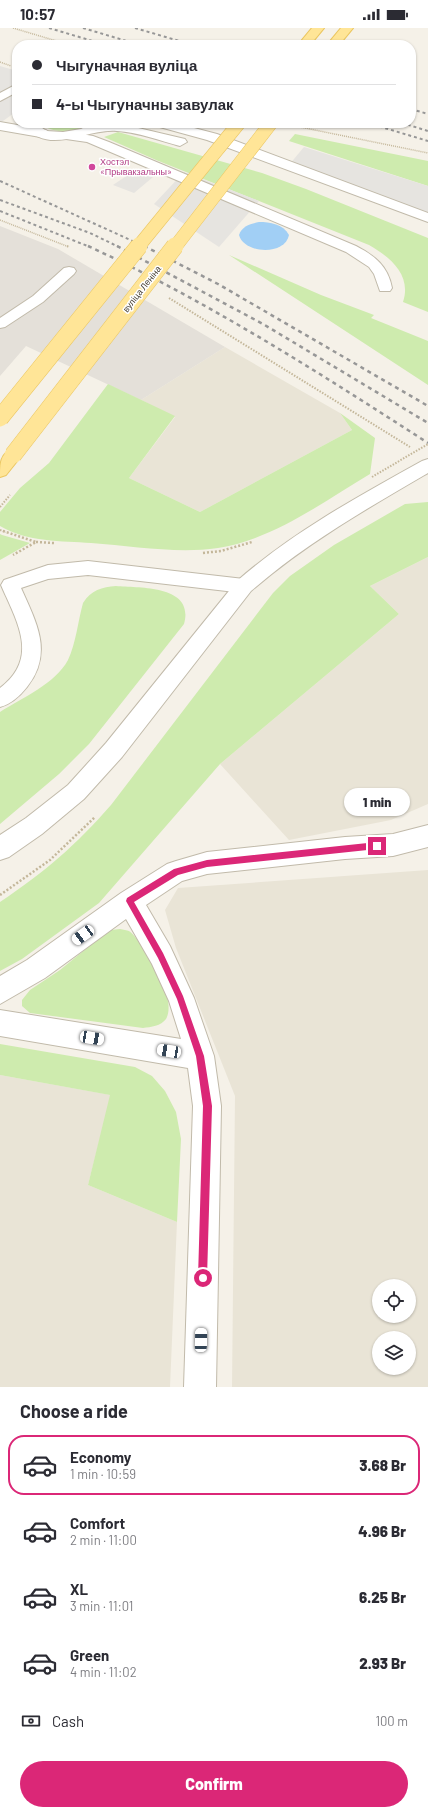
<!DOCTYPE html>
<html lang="en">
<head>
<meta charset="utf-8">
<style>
  body { margin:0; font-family:Barlow,sans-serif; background:#f7f7f7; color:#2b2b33; height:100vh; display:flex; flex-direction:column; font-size:15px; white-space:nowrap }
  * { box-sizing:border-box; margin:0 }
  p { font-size:13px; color:#7c7c81 }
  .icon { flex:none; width:22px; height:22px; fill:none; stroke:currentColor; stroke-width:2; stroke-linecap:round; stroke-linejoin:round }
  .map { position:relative; height:1359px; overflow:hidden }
  .sheet { display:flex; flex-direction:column; background:#fff; flex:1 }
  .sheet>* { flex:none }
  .banner { position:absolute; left:12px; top:12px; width:404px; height:88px; border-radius:16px; box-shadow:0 1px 3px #0004; display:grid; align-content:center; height:88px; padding:0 20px; background:#fff }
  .buttons { position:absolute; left:372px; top:1251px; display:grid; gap:8px }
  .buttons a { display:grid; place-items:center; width:44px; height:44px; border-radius:50%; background:#fff; box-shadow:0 1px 3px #0004; font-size:20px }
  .end { position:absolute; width:18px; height:18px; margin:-9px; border:5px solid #db2777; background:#fff; box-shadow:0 0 0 2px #fff }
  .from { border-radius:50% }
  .bubble { position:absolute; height:28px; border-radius:14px; background:#fff; box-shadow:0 1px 3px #0004; font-size:13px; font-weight:800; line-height:28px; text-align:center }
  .car { position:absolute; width:12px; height:24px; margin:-12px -6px; border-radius:5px; box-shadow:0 0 3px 1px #0007; background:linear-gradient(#fff 24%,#345 0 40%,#fff 0 76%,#345 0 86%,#fff 0) }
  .banner b { display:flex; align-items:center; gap:14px; height:38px; font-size:15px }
  .banner b+b { border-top:1px solid #e1e1e2 }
  .banner i { width:10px; height:10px; background:#2b2b33 }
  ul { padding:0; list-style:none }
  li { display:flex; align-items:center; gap:12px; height:60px; margin:0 8px 6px; padding:0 12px; border:2px solid transparent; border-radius:16px }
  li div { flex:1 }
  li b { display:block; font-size:15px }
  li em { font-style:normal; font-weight:800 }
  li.on { border-color:#db2777 }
  li>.icon { width:36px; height:36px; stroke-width:1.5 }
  h2 { padding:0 20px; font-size:18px; line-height:48px }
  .pay { display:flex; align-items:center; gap:10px; height:44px; padding:0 20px; font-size:15px }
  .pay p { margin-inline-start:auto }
  .button { display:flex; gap:8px; margin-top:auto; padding:8px 20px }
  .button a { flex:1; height:46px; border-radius:24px; background:#db2777; color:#fff; font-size:16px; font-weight:800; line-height:46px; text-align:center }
  .status { display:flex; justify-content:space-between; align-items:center; height:28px; padding:0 20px; background:#fff; direction:ltr }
  .status svg { height:11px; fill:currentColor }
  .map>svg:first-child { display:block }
</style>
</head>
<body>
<div class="status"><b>10:57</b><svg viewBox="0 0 49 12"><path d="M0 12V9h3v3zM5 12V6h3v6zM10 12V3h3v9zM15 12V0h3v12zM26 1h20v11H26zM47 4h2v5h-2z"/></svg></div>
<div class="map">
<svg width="428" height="1359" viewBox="0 0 428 1359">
  <rect width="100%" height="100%" fill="#f5f1e8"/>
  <g fill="#e9e4d6" fill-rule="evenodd">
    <path d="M225 319 340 385 352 402 200 484 129 450 175 389 141 372Z"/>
    <path d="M428 529V776L391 792 289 812 220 736 399 586 370 558Z"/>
    <path d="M428 842V1359H232L235 1068 176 920 165 882 178 860ZM379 1258H409V1288H379ZM379 1310H409V1340H379Z"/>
    <path d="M0 1047 111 1067 88 1157 177 1194 170 1359H0Z"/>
  </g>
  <path fill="#e4e0d9" d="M0 198 58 221 225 319 141 372 26 318 0 348Z"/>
  <g fill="#ceebae">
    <path d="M41 95H89C78 105 52 107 41 95Z"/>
    <path d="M118 104 262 145 306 161 428 210V284L403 274C412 247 390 229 369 217L156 132 104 109Z"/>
    <path d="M295 106 428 133V158L289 113Z"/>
    <path d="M229 227 321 267 374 287 371 290 428 313V357Z"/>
    <path d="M108 356 175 388 129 450 200 484 352 402 340 385 375 410 370 446C323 474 274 511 218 520 177 526 133 518 91 515 62 513 27 514 0 498V484L20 460 49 435Z"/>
    <path d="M428 474V529L370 558 399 586 220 736 99 875 22 931 0 943V874C45 844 76 817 111 777L273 565 290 548 334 517 405 476Z"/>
    <path d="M0 506 2 507 30 515 0 532Z"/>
    <path d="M116 558C140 560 195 557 184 596L89 716 59 746 0 796V684C22 670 55 656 68 632 76 615 78 593 83 575 91 562 102 559 116 558Z"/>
    <path d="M120 901C123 902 127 902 129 903 140 909 165 960 168 973 169 979 169 986 166 991 161 998 151 999 143 1000L30 985 22 978V972L30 962 60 942 103 907 111 902Z"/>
    <path d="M0 1016 135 1039 152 1048 165 1063 176 1084 181 1111 177 1194 88 1157 110 1067 0 1047Z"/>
  </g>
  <g fill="#e6e4e0">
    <path d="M0 38 17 43V83L0 95Z"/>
    <path d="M304 119 428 158V190L289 137Z"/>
    <path d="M134 143 153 149 134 165 113 157Z"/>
    <path d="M184 144 259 173 219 219 154 176Z"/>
  </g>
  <path fill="#a1cff5" d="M259 194C270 194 283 196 289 207 285 228 244 226 239 207 242 198 250 196 259 194Z"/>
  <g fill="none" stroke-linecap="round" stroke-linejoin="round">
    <g stroke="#c1baaa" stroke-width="2">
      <g id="service">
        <path d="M17 56V64L0 73V65Z"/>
        <path d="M0 94 46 102 52 106 46 110 0 102Z"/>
        <path d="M70 104 93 108 109 114 356 218C375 228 388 238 392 260L390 263H380L374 246 369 239 346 224 101 120 87 114 66 111 64 108Z"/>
        <path d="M69 239 74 240 76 243 74 246 43 274 5 299 0 300V290L33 268 64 240Z"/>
        <path d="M88 533 244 551 250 553 253 558 250 563 244 565 88 547 48 551 21 560C36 594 54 625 27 659 20 668 11 676 0 679V660C40 630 17 594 1 557L4 552 48 537Z"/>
      </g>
    </g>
    <g stroke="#c1baaa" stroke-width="2">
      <path id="minor" d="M428 797V819L393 828 345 831 207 846 182 853 146 877 170 918 194 970 214 1028 221 1078 216 1359H184L193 1078 188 1040 0 1008V982L181 1011 169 973 152 936 126 891 45 950 0 976V948L27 932 121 865 167 836 176 833 207 824 345 809 393 806Z"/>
    </g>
    <g stroke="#c1baaa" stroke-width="2">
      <g id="tertiary">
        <path d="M23 95H36L46 103 63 104 81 101 92 95H117L185 111 187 114 180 118C161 113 137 104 117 103 85 100 47 130 23 95Z"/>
        <path d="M155 95H175L217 106 428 185V194L207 112 156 98Z"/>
        <path d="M428 431V445C366 481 305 516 251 563L122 729 84 771 42 806 9 829 0 832V807L26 790 68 757 106 715 237 553C293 504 357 469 422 433Z"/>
      </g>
    </g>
    <g stroke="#ebc660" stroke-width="2">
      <g id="primary">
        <path d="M312 0H324L310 17H298Z"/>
        <path d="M341 0H353L339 17H327Z"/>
        <path d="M13 421 19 423 22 427 6 447 0 449C0 436 0 425 13 421Z"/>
      </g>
    </g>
    <g stroke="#c4b79a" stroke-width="1.5" stroke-dasharray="1 1" stroke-linecap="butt">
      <path d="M13 0 70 17"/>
      <path d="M0 34 11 38"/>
      <path d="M331 95 337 97 339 95"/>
      <path d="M295 98 428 125"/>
      <path d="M0 192 69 219"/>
    </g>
    <g stroke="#c4b79a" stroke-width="2" stroke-dasharray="1.5 1.5" stroke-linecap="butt">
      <path d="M67 218 69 219"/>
      <path d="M169 270 410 419"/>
      <path d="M0 479 10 467"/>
      <path d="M0 502 6 504"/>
    </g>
    <g stroke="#c4b79a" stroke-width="2.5" stroke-dasharray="2 2" stroke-linecap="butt">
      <path d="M3 503 36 514 13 527"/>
      <path d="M36 514 54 515"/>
      <path d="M203 525 221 523 252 514"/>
      <path d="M0 867 50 832 95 789"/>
    </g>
    <use href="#service" fill="#fff" fill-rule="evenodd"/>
    <use href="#minor" fill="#fff" fill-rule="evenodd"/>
    <use href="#tertiary" fill="#fff" fill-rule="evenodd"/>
    <use href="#primary" fill="#ffe597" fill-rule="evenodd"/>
    <g stroke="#979797" stroke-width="2" stroke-dasharray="3 3" stroke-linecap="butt">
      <path d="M49 0 106 17"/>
      <path d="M83 0 140 17"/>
      <path d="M135 0 193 17"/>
      <path d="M411 81 428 86"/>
      <path d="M368 95 428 113"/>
      <path d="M402 95 428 103"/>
      <path d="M0 153 146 219"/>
      <path d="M0 172 90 205 119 219"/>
      <path d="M0 183 90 219"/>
    </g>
    <g stroke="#979797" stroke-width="2.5" stroke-dasharray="4 4" stroke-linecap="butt">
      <path d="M88 218C207 273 318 344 428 415"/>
      <path d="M117 218 263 296 428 395"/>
      <path d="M144 218 218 256 428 378"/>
    </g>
    <g stroke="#ebc660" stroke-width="14" stroke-linecap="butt">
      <g id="primary-bridge-far1">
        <path d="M138 219 239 95"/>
        <path d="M175 219 271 95"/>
      </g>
    </g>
    <g stroke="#ebc660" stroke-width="18" stroke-linecap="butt">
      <g id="primary-bridge">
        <path d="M0 390 139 218"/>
        <path d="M13 427 175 218"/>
      </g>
    </g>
    <path stroke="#c4b79a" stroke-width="2" stroke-dasharray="1.5 1.5" stroke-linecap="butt" d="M372 449 428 416"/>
    <use href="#primary-bridge-far1" stroke="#ffe597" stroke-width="13"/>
    <use href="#primary-bridge" stroke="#ffe597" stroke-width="17"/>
  </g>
  <path fill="#db2777" d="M377 814 381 818 377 821 207 839 178 847 134 874 163 925 183 968 204 1028 212 1078 207 1250 203 1254 198 1250 203 1078 196 1028 177 971 158 930 126 873 127 870 174 841 207 832Z"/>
  <circle fill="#d1479c" stroke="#fff" stroke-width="1.5" cx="92" cy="139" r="4"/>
  <g text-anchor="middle" stroke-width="3" stroke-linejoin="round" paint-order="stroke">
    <g font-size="9" fill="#b23c85" stroke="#fff" text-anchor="start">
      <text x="100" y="137">Хостэл<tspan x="100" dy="10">«Прывакзальны»</tspan></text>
    </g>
    <g font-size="9" fill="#494236" stroke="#fff">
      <text transform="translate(142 261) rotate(-52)" y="3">вуліца Леніна</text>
    </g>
  </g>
</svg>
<div class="buttons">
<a><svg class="icon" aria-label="locate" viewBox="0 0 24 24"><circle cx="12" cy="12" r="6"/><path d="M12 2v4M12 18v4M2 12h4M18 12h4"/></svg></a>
<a><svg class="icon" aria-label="layers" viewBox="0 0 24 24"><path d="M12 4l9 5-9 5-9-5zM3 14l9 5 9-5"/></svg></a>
</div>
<i class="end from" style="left:203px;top:1250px"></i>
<i class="end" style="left:377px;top:818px"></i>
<div class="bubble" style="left:344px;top:760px;width:66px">1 min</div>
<i class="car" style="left:83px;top:907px;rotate:234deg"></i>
<i class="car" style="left:92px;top:1010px;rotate:100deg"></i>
<i class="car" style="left:169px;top:1023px;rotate:279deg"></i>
<i class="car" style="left:201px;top:1312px;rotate:1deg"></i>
<div class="banner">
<b><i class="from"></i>Чыгуначная вуліца</b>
<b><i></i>4-ы Чыгуначны завулак</b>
</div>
</div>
<section class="sheet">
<h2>Choose a ride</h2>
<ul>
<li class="on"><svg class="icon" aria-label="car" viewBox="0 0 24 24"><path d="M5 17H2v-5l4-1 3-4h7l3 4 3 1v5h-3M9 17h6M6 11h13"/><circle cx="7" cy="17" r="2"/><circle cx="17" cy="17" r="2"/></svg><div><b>Economy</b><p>1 min · 10:59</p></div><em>3.68 Br</em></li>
<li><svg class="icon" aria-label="car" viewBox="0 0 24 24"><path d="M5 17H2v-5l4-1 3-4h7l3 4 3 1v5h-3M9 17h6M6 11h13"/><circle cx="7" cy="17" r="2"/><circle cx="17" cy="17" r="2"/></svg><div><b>Comfort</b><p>2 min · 11:00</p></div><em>4.96 Br</em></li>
<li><svg class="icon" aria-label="car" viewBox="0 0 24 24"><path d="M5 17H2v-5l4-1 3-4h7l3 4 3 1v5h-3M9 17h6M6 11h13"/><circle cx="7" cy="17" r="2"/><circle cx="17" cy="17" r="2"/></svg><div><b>XL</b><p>3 min · 11:01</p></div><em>6.25 Br</em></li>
<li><svg class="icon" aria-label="car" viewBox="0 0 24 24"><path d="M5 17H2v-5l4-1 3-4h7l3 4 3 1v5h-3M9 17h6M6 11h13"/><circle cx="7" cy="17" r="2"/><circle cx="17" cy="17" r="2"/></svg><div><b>Green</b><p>4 min · 11:02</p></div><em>2.93 Br</em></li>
</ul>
<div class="pay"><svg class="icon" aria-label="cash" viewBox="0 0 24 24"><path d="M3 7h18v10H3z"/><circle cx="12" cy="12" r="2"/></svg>Cash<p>100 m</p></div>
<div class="button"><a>Confirm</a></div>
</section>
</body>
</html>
